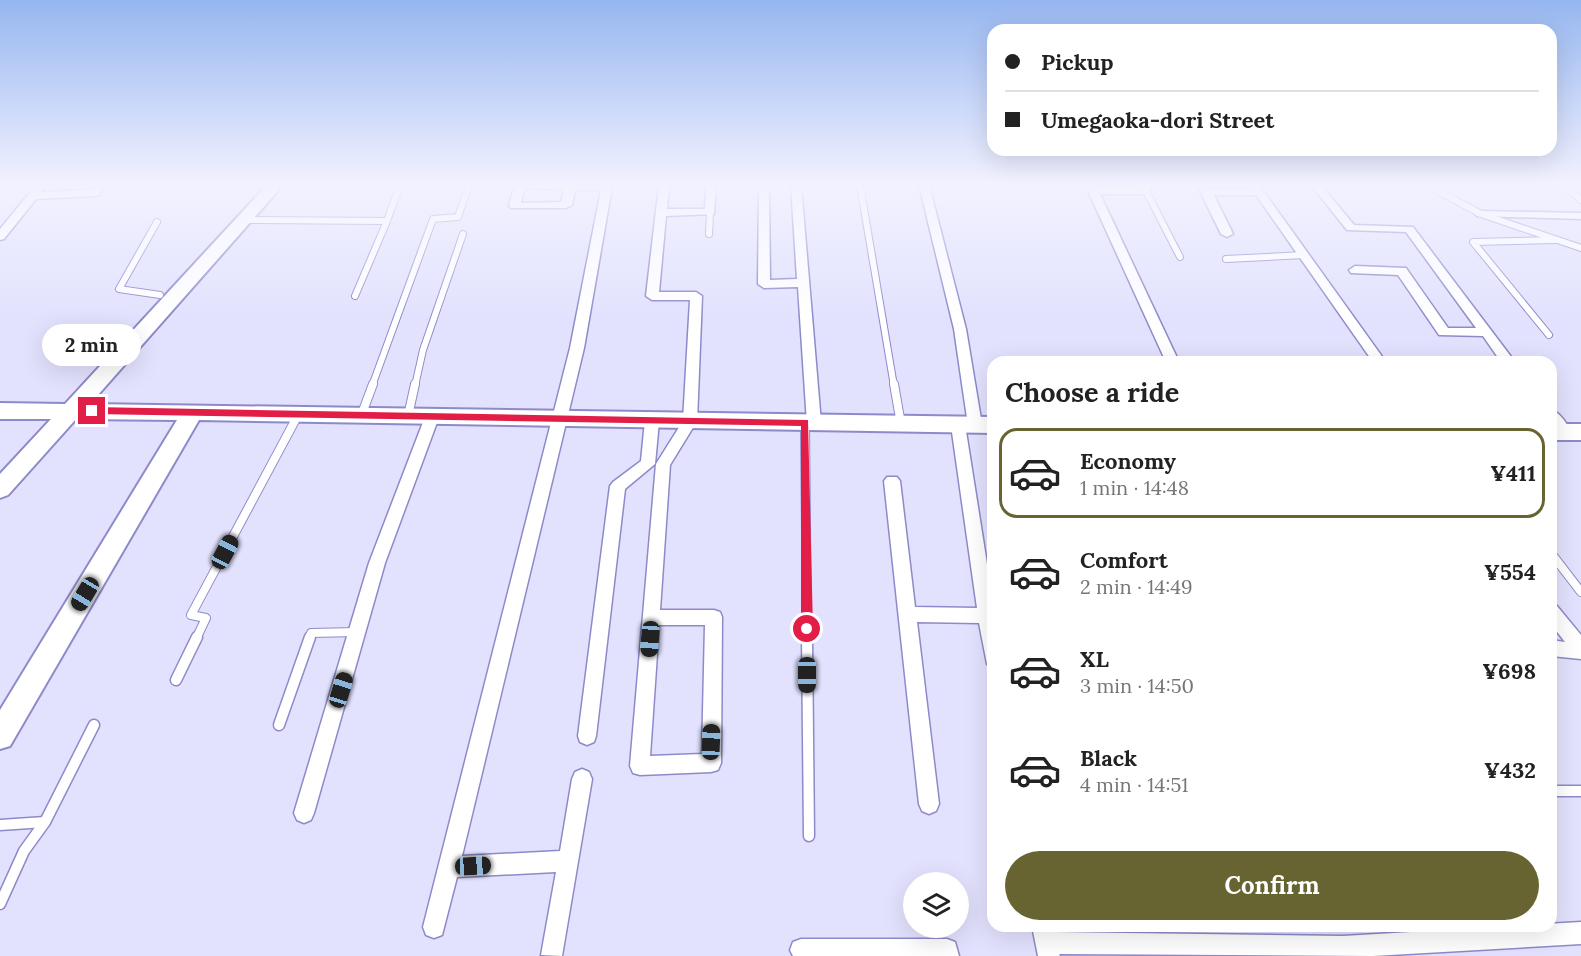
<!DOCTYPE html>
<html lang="en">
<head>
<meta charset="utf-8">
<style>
  body { margin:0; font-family:Lora,serif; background:#f2f2f2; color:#222; height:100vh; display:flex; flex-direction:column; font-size:22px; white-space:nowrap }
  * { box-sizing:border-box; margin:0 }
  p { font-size:20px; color:#767676 }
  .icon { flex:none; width:33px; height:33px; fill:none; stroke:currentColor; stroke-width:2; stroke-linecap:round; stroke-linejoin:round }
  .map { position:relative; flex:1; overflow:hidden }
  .panel { position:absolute; left:987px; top:356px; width:570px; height:576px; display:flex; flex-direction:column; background:#fff; border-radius:18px; box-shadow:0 6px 24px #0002 }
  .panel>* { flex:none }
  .guide { position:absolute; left:987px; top:24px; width:570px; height:132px; border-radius:18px; box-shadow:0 6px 24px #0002; display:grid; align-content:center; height:132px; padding:0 18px; background:#fff }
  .buttons { position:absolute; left:903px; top:872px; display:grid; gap:12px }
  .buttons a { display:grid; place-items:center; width:66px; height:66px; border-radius:50%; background:#fff; box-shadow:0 6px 24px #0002; font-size:30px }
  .end { position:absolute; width:27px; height:27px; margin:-14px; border:8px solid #e11d48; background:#fff; box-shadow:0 0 0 3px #fff }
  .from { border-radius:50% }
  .bubble { position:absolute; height:42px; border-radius:21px; background:#fff; box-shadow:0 6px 24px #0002; font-size:20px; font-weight:700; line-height:42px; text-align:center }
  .car { position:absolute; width:18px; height:36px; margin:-18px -9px; border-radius:8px; box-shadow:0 0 4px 2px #0007; background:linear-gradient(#222 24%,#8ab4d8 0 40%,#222 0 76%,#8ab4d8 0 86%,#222 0) }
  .guide b { display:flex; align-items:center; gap:21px; height:57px; font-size:22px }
  .guide b+b { border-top:2px solid #e0e0e0 }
  .guide i { width:15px; height:15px; background:#222 }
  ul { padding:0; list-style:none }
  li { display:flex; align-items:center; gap:18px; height:90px; margin:0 12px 9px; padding:0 6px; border:3px solid transparent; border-radius:18px }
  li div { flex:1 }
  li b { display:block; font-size:22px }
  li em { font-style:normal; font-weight:700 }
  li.current { border-color:#686431 }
  li>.icon { width:54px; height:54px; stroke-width:1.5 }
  h2 { padding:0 18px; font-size:27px; line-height:72px }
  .action { display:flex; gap:12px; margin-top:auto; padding:12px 18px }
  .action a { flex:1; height:69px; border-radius:36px; background:#686431; color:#fff; font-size:24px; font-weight:700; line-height:69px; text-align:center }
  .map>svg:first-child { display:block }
</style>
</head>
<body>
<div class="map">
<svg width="1581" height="956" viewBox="0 0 1581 956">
  <rect width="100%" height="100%" fill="#e2e2fe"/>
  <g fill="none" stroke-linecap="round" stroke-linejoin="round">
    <g stroke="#8d8ac9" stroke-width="8">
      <g id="lane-far2">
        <path d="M860 185 894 386"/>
        <path d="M1427 185 1481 214 1581 248"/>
        <path d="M1563 185 1581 200"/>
        <path d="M1146 191 1180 257"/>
        <path d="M245 220 387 221 355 296"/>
        <path d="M387 221 400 185"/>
        <path d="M157 222 119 289 160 295"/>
        <path d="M709 234 710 212"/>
        <path d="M1226 259 1304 255"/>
        <path d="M1549 335 1473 242 1556 240"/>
        <path d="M372 386 433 219 458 217 469 185"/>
        <path d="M415 386 423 350 463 234"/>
      </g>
    </g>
    <g stroke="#8d8ac9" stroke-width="10">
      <g id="lane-far1">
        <path d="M894 384 901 424"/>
        <path d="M361 416 373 384"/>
        <path d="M408 416 415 384"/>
        <path d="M805 423 807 639"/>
        <path d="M1551 553 1581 592"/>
        <path d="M196 639 206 618 191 615 298 415"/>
        <path d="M309 639 311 633 357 632"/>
      </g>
    </g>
    <g stroke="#8d8ac9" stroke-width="13">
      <g id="lane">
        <path d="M807 637 809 836"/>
        <path d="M176 680 197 637"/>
        <path d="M279 725 310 637"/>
        <path d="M1551 791H1581"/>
        <path d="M0 825 45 822"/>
        <path d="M0 904 24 851 45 822 94 725"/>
      </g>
    </g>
    <g stroke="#8d8ac9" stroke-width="3">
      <g id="street">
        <path d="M36 185H46L41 192 92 190 96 185H106L99 195 95 196 36 199 4 239 0 240V229Z"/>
        <path d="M520 185H610L612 187 584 348 462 856 560 851 572 779 575 772 582 769 589 772 592 779 562 956 541 955 556 872 457 877 442 935 434 938 426 935 423 927 570 348 601 190H575L572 205 566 208H511L509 206 513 191ZM528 188 564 190 561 202 521 203 523 192Z"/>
        <path d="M659 185H669L667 209H705L706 185H716L714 214 666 216 659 292H696L702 296 697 421 670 465 660 610H714L720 612 722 617 721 763 718 770 711 772 640 775 633 773 630 766 656 464 683 421 690 300H652L646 296ZM659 625H705L702 754 650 756Z"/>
        <path d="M759 185H769L770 280 797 279 791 185H801L821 423 814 428 807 423 798 287 764 288 758 284Z"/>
        <path d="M919 185H929L966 329 982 425 975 430 968 425 954 329Z"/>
        <path d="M1138 185H1148L1151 191 1146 194H1100L1179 362H1166L1088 191 1093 188H1139Z"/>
        <path d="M1197 185H1207L1210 189H1251L1249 185H1259L1386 362H1373L1256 195H1214L1233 234 1227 237 1221 234Z"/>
        <path d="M1311 185H1321L1354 225 1413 227 1515 362H1501L1483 336 1439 335 1398 275 1351 273 1349 270 1355 266 1406 268 1448 328H1476L1406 232 1347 230Z"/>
        <path d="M1481 211 1581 213V219L1477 216 1475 214Z"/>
        <path d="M1551 410C1560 412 1567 424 1571 432L1569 436H1559L1551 425Z"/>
        <path d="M432 412 439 417 385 563 314 813 311 820 304 823 297 820 294 813 369 563 425 417Z"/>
        <path d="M652 416 659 421 655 464 625 489 596 736 594 742 587 745 580 742 578 736 610 486 613 482 641 461 645 421Z"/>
        <path d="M958 420 965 425 993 602V666L987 664 979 623 917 622 939 804 936 811 929 814 922 811 919 804 884 481 887 477H897L900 481 915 607 977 608 951 425Z"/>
        <path d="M1551 604 1557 606 1581 635V659L1551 656V640L1565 642 1551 624Z"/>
        <path d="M1581 922V944L1373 956 1059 954 1060 956H1038L1032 926H1053L1055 932 1343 936Z"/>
        <path d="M801 939H947L955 942 959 956H793L790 950 793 942Z"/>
      </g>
    </g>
    <g stroke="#8d8ac9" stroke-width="4">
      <g id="secondary">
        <path d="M267 185H283L90 404 993 417V433L199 420 10 746 0 749V710L177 420 76 419 8 495 0 498V474L51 419H0V403L65 404Z"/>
        <rect x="1551" y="424" width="30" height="16"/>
      </g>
    </g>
    <use href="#lane-far2" stroke="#fff" stroke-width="6"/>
    <use href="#lane-far1" stroke="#fff" stroke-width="8"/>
    <use href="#lane" stroke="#fff" stroke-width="10"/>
    <use href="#street" fill="#fff" fill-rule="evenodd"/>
    <use href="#secondary" fill="#fff" fill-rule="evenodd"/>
  </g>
  <linearGradient id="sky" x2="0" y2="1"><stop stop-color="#96b6f0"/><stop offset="0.58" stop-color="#f2f2ff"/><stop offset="1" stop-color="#f2f2ff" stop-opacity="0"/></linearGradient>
  <rect width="1581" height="318" fill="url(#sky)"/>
  <path fill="#e11d48" d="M92 407 808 420 813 629 807 634 801 629V426L92 414 87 411Z"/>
</svg>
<div class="buttons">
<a><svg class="icon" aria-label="layers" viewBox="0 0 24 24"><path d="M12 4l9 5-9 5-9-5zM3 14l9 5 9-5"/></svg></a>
</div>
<i class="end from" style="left:807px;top:629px"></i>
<i class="end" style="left:92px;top:411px"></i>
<div class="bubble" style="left:42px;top:324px;width:99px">2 min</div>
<i class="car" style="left:225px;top:552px;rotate:28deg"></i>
<i class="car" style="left:85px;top:594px;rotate:211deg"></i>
<i class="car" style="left:650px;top:639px;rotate:184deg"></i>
<i class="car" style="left:807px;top:675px;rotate:180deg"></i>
<i class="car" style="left:341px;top:690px;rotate:17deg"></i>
<i class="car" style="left:711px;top:742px;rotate:2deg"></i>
<i class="car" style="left:473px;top:866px;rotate:87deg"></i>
<div class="guide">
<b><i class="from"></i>Pickup</b>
<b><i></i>Umegaoka-dori Street</b>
</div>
<section class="panel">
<h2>Choose a ride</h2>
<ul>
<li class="current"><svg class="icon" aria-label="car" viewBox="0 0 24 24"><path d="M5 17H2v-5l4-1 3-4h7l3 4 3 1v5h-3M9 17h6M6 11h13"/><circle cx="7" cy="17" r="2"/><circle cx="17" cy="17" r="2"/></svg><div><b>Economy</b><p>1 min · 14:48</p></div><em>¥411</em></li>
<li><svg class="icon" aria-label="car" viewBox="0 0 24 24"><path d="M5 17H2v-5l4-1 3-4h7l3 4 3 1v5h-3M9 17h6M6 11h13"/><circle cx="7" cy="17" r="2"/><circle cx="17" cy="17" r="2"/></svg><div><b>Comfort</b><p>2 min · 14:49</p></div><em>¥554</em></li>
<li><svg class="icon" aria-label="car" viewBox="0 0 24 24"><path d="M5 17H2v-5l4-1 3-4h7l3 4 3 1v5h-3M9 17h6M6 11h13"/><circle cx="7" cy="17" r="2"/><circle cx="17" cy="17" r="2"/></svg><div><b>XL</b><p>3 min · 14:50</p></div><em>¥698</em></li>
<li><svg class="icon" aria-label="car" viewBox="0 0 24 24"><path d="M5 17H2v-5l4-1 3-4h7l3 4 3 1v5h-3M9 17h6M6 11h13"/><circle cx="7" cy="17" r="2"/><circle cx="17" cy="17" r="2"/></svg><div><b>Black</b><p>4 min · 14:51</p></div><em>¥432</em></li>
</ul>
<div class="action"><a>Confirm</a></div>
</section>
</div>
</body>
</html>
